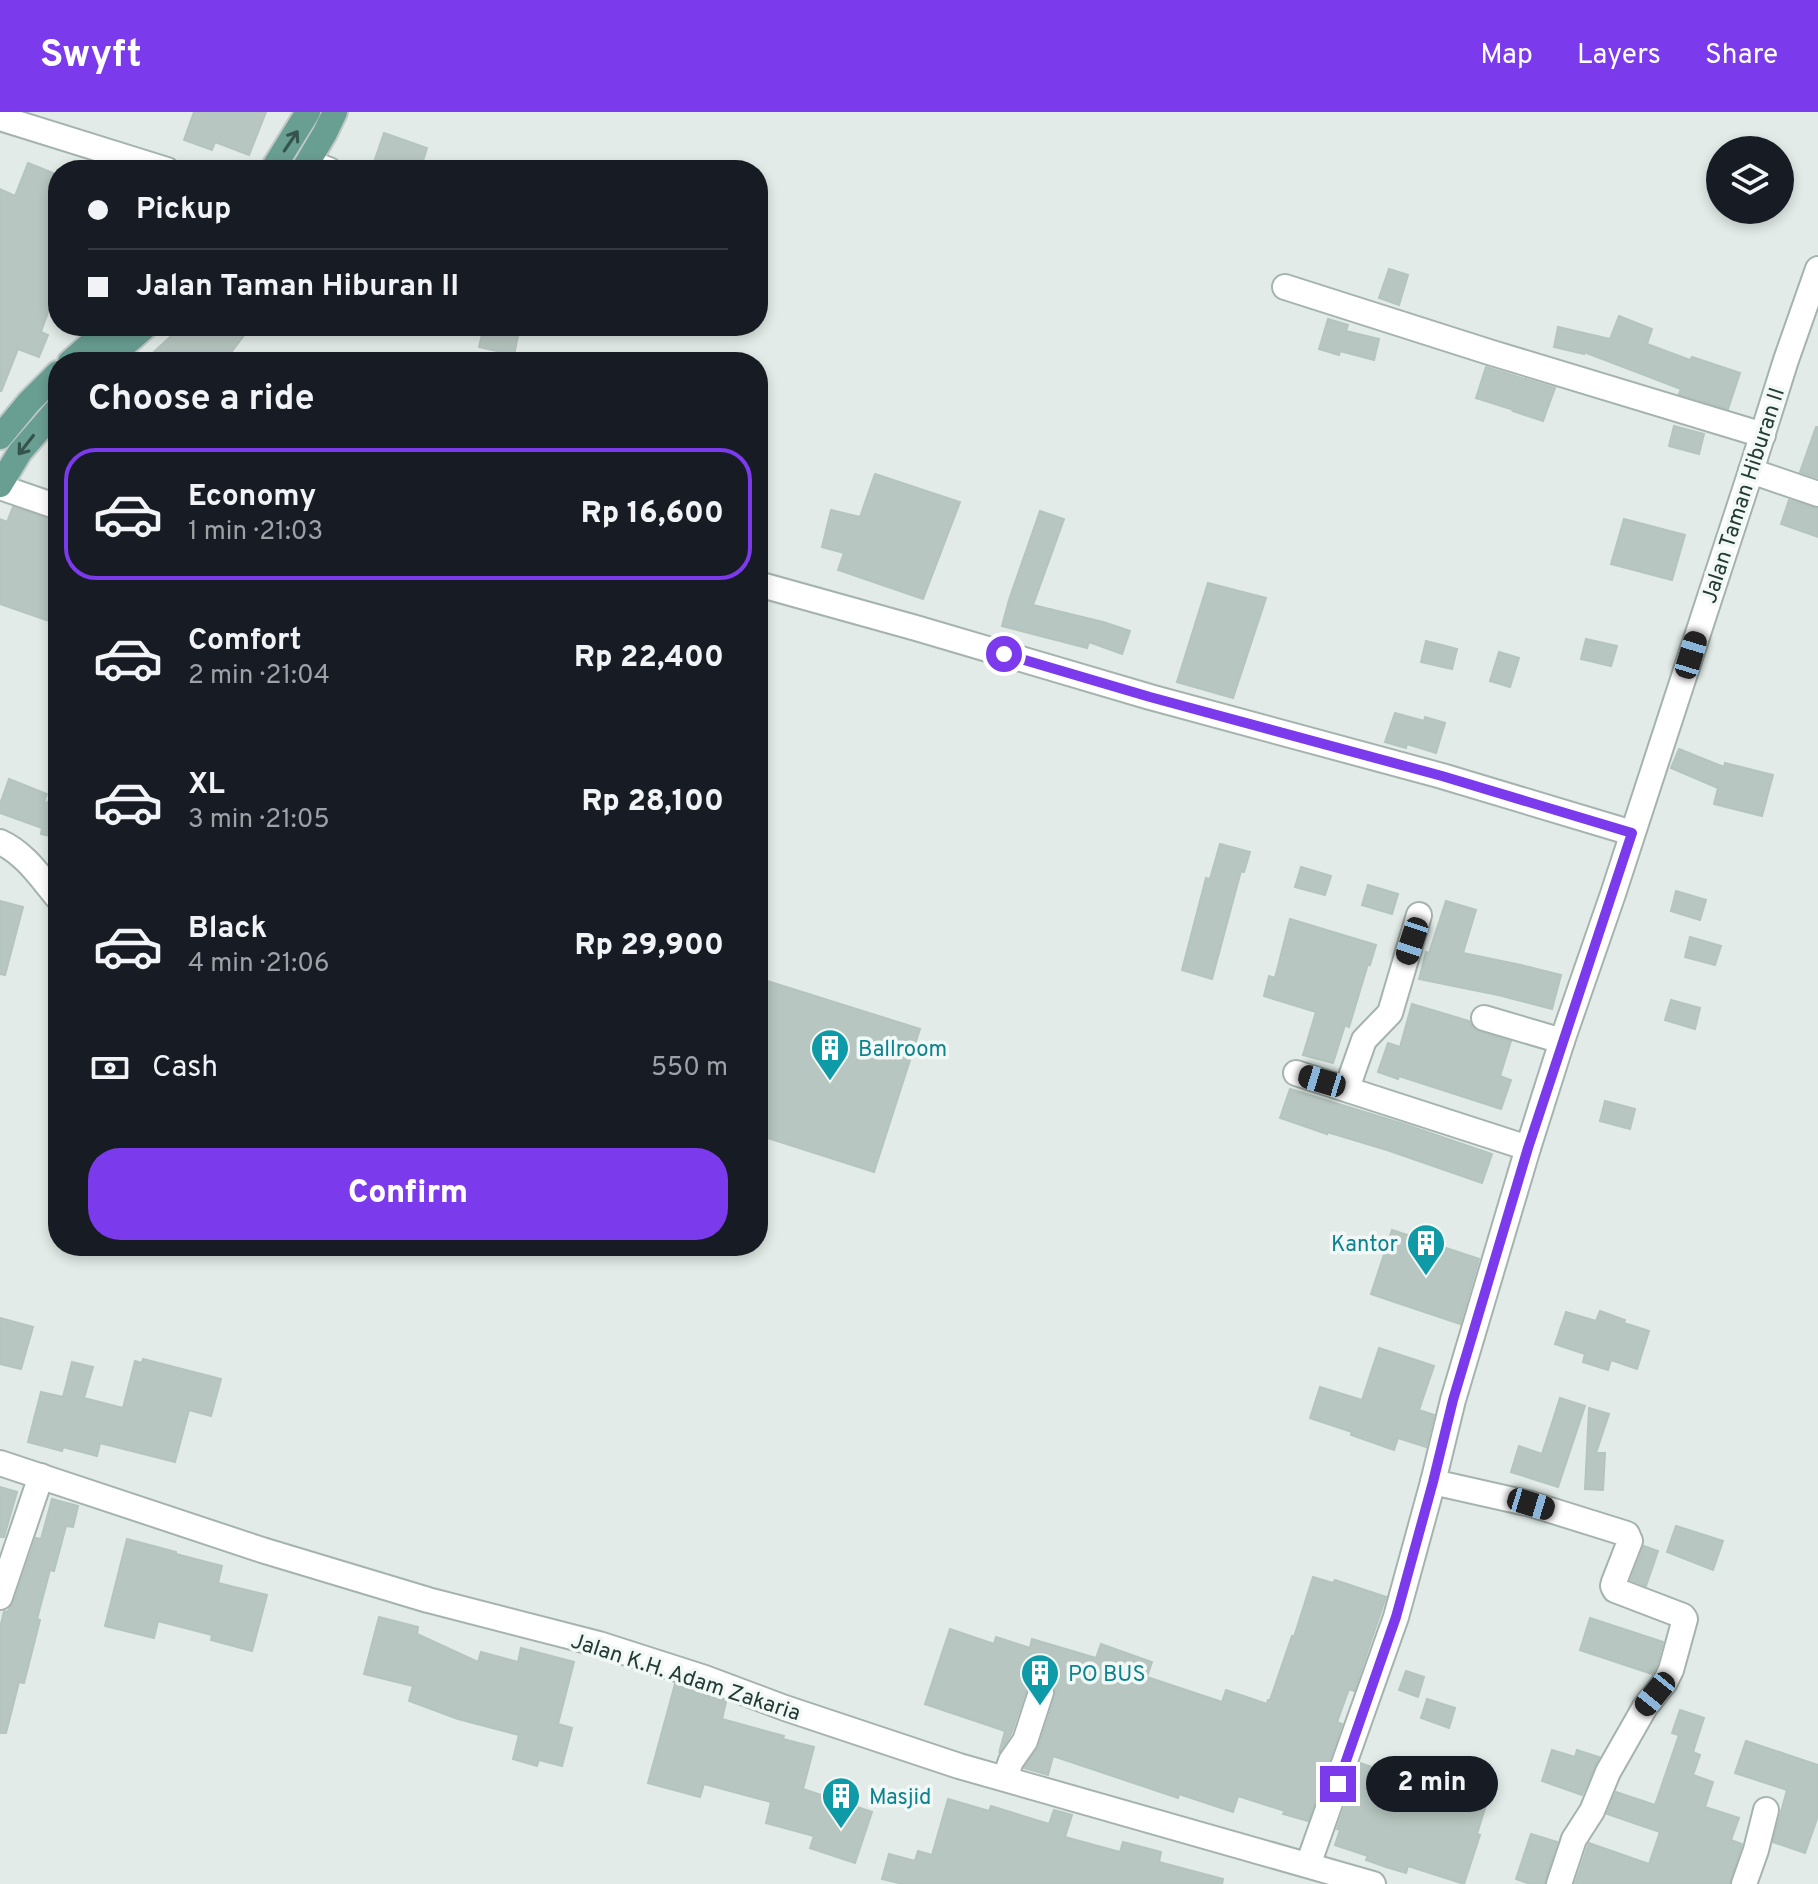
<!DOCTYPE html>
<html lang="en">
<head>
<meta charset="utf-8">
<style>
  body { margin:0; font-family:Overpass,sans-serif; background:#20242c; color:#f1f3f6; height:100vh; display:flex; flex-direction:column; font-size:30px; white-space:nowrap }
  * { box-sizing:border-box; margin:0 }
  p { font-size:26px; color:#9ea1a6 }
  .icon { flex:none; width:44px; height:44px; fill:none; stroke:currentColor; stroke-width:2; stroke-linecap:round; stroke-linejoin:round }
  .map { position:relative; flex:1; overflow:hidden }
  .drawer { position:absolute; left:48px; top:240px; width:720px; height:904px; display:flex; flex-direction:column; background:#171b24; border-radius:32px; box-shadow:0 4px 12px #0003 }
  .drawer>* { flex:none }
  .banner { position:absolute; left:48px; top:48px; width:720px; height:176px; border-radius:32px; box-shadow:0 4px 12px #0003; display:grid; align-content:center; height:176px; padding:0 40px; background:#171b24 }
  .buttons { position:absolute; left:1706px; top:24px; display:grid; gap:16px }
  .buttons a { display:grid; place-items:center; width:88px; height:88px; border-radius:50%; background:#171b24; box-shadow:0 4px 12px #0003; font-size:40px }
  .end { position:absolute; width:36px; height:36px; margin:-18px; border:10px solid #7c3aed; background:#fff; box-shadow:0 0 0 4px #fff }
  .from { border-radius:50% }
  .bubble { position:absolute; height:56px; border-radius:28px; background:#171b24; box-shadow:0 4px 12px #0003; font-size:26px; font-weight:800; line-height:56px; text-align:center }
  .car { position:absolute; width:24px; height:48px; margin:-24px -12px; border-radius:10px; box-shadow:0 0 6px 2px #0007; background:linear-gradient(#222 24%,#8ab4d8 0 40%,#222 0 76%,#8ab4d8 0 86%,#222 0) }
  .banner b { display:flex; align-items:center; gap:28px; height:76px; font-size:30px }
  .banner b+b { border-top:2px solid #363941 }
  .banner i { width:20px; height:20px; background:#f1f3f6 }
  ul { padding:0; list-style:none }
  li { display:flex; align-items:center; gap:24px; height:132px; margin:0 16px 12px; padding:0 24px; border:4px solid transparent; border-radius:32px }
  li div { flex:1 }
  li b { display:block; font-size:30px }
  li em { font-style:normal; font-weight:800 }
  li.active { border-color:#7c3aed }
  li>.icon { width:72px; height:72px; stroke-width:1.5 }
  h2 { padding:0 40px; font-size:36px; line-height:96px }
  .pay { display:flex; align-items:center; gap:20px; height:88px; padding:0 40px; font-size:30px }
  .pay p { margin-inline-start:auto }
  .cta { display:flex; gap:16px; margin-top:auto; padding:16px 40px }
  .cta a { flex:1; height:92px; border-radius:32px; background:#7c3aed; color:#fff; font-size:32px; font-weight:800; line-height:92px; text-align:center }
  header { display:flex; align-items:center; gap:48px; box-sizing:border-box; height:112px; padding:0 40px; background:#7c3aed; color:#fff }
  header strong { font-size:38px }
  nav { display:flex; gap:44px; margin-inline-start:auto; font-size:28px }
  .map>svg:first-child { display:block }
</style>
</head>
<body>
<header>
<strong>Swyft</strong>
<nav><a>Map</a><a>Layers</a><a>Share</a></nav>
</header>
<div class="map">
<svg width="1818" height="1772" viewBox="0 0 1818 1772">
  <rect width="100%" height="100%" fill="#e2ebe7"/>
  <g fill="#b7c6c0" stroke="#b4c4be" stroke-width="2">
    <path d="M194 0H266L249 43 215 30 212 38 184 28Z"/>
    <path d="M384 21 427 36 420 58H388L373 53Z"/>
    <path d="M28 51 58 63V172L41 220 48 223 39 245 18 237 1 280 0 77 15 84Z"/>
    <path d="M1389 157 1408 163 1399 193 1379 186Z"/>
    <path d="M1619 204 1652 217 1647 232 1690 248 1692 245 1740 261 1728 297 1679 282 1681 277 1584 240V242L1554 235 1558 215 1610 227Z"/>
    <path d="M1328 207 1348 213 1346 219 1379 227 1374 248 1340 239 1339 243 1319 237Z"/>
    <path d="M182 214H191L200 222 206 214H251L224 250H143Z"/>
    <path d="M484 214H520L514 243 479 235Z"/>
    <path d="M1486 255 1555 276 1543 309 1513 299 1514 298 1476 286Z"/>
    <path d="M1674 314 1704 322 1699 342 1669 334Z"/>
    <path d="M1816 315H1818V366L1800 360Z"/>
    <path d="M875 362 960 390 923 487 838 458 844 441 822 435 831 398 860 405Z"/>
    <path d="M1789 388 1818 397V425L1781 412Z"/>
    <path d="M13 395 58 410V512L0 492V407L7 410Z"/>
    <path d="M1040 399 1064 407 1033 493 1103 510 1130 519 1122 542 1089 530 1087 536 1002 514 1009 488Z"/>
    <path d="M1624 407 1685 423 1672 468 1611 452Z"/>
    <path d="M1208 471 1266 486 1233 586 1177 570Z"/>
    <path d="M1586 527 1617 534 1611 554 1581 547Z"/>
    <path d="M1426 529 1457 537 1452 557 1421 550Z"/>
    <path d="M1499 540 1519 546 1510 575 1490 569Z"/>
    <path d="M1395 601 1424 609 1425 605 1445 611 1436 641 1407 632 1406 636 1385 630Z"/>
    <path d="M1679 637 1724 655 1725 651 1773 663 1762 704 1714 692 1718 676 1671 656Z"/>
    <path d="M9 667 47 682 44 690 48 691 52 675 58 676V726L41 722 42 716 0 701V692Z"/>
    <path d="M1220 732 1250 740 1244 760 1241 759 1212 867 1182 858 1206 766 1210 767Z"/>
    <path d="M1301 755 1331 764 1325 783 1295 775Z"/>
    <path d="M1368 773 1398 782 1392 802 1362 793Z"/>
    <path d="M1676 779 1706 788 1700 808 1671 799Z"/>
    <path d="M0 789 23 795 5 863 0 862Z"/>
    <path d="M1446 789 1476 798 1463 841 1521 853 1561 863 1552 897 1498 883 1419 867 1426 840 1429 841Z"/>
    <path d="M1290 807 1376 833 1370 853 1368 852 1349 915 1345 913 1333 951 1303 943 1316 900 1264 884 1269 864 1275 866Z"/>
    <path d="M1690 825 1721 834 1715 853 1685 845Z"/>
    <path d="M758 866 920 917 874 1060 758 1023Z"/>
    <path d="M1671 888 1700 896 1695 917 1665 908Z"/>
    <path d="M1412 892 1469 909 1473 916 1479 920 1511 929 1500 964 1511 968 1501 997 1399 964 1398 967 1378 960 1388 931 1400 935Z"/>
    <path d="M1290 977 1407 1013 1492 1042 1482 1071 1387 1038 1327 1020V1022L1280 1006Z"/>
    <path d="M1605 989 1635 997 1630 1017 1600 1009Z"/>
    <path d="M1392 1118 1479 1147 1460 1212 1371 1182Z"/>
    <path d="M1600 1199 1625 1208 1624 1211 1649 1219 1637 1257 1611 1248 1608 1258 1583 1250 1585 1242 1555 1232 1566 1200 1596 1209Z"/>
    <path d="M0 1206 33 1215 21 1257 0 1252Z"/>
    <path d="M1379 1236 1434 1254 1419 1298 1434 1303 1426 1335 1398 1326 1394 1338 1351 1323 1352 1320 1310 1306 1320 1275 1362 1288Z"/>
    <path d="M143 1247 221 1267 211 1304 189 1298 175 1350 100 1331 97 1344 63 1335 62 1339 28 1330 41 1280 63 1285 72 1250 93 1255 84 1286 123 1296 135 1249 142 1251Z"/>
    <path d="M1560 1286 1585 1294 1558 1375 1511 1360 1519 1334 1542 1342Z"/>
    <path d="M1589 1296 1609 1302 1596 1341H1605L1603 1378 1585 1377Z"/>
    <path d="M0 1375 17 1380 4 1425H0Z"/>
    <path d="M52 1387 78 1394 73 1415 66 1414 54 1459 50 1458 37 1507 40 1508 24 1571 19 1570 6 1621H0V1516L4 1499 7 1500 14 1490 36 1426 41 1427Z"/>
    <path d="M1676 1414 1723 1429 1713 1458 1667 1440Z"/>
    <path d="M127 1427 176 1440V1442L222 1454 218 1471 267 1483 252 1539 211 1528 212 1523 158 1509 154 1526 105 1514Z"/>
    <path d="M1644 1434 1658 1439 1646 1474 1631 1468Z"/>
    <path d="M1313 1465 1333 1471 1335 1468 1386 1485 1354 1579 1349 1577 1337 1610 1342 1612 1308 1709 1283 1702 1285 1699 1238 1684 1233 1700 1179 1682 1178 1686 1053 1644 1048 1663 1024 1656 1039 1634 1055 1585 1056 1578 1053 1571 1045 1566H1037L1030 1569 1027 1575 1011 1622 999 1641 1005 1619 925 1592 950 1517 994 1532 996 1525 1030 1536 1032 1527 1096 1546 1101 1532 1152 1550 1147 1565 1222 1590 1226 1578 1267 1592 1268 1588H1270L1292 1524 1294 1525Z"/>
    <path d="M379 1505 418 1515 417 1522 478 1550 481 1540 518 1550 521 1536 574 1550 558 1612 572 1616 562 1654 539 1648 537 1654 513 1647 519 1623 458 1607 409 1589 413 1574 364 1562Z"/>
    <path d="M1590 1506 1663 1530 1657 1553 1652 1562 1580 1538Z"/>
    <path d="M1406 1559 1424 1565 1418 1585 1399 1578Z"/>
    <path d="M675 1572 726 1590 722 1607 784 1624 783 1627 814 1635 803 1677 872 1700 855 1751 810 1736 814 1724 766 1711 771 1690 704 1672 700 1685 648 1671Z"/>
    <path d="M1427 1587 1455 1596 1449 1616 1421 1606Z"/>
    <path d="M1680 1598 1704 1606 1693 1640 1700 1643 1693 1663 1713 1670 1705 1695 1739 1706 1731 1728 1742 1732 1729 1772H1575L1589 1731 1649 1752 1660 1720 1607 1702 1616 1680 1655 1693 1679 1623 1672 1621Z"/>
    <path d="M1746 1629 1818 1653V1704L1805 1741 1773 1730 1787 1678 1735 1661Z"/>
    <path d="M1552 1638 1575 1645 1577 1638 1599 1645 1582 1683 1542 1669Z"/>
    <path d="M1360 1651 1409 1668 1406 1674 1467 1693 1469 1687 1486 1693 1477 1722 1480 1723 1464 1772 1408 1754 1406 1761 1386 1755 1366 1748 1368 1744 1335 1733 1340 1718 1337 1717Z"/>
    <path d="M948 1687 989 1699 991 1694 1049 1712 1054 1698 1072 1703 1065 1725 1120 1740 1123 1730 1161 1740 1159 1750 1223 1767 1222 1772H903L882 1767 889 1742 915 1749 918 1739 932 1743Z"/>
    <path d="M1531 1722 1557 1730 1544 1772H1530L1516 1767Z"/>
  </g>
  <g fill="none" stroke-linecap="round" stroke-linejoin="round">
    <g stroke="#a5b3ae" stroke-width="28">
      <g id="minor">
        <path d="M0 6 167 58"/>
        <path d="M308 50 329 58"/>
        <path d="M1285 175 1489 240 1763 323"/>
        <path d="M1751 359 1818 382"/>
        <path d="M0 375 58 395"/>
        <path d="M758 472 916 516 1150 585 1442 664 1632 721"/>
        <path d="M0 730C25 741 41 766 58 786"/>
        <path d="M1484 906 1562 929"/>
        <path d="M1296 961 1528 1036"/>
        <path d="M1347 976 1364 928 1390 901 1419 803"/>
        <path d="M0 1351 262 1438 428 1488 599 1532 705 1566 785 1596 959 1654 1373 1772"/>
        <path d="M1433 1370 1531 1392 1627 1422 1630 1429 1614 1470 1613 1474 1615 1478 1683 1504 1685 1507 1671 1558 1665 1570 1645 1595 1608 1660 1592 1699 1574 1727 1559 1772"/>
        <path d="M0 1485 41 1364"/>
        <path d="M1005 1666 1011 1649 1025 1629 1041 1580"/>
        <path d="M1308 1753 1396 1505 1433 1370 1453 1288 1528 1036 1562 929 1613 782 1751 359 1786 248 1818 157"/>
        <path d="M1744 1772 1756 1738 1766 1698"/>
      </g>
    </g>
    <g stroke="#c1c8c6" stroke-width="28">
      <g id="primary">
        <path d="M272 58 308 0"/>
        <path d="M303 58 325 21 335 0"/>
        <path d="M70 250 111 214"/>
        <path d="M105 250 146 214"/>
        <path d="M0 325 29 290 58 261"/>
        <path d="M0 373 20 340 58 296"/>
      </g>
    </g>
    <use href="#minor" stroke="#fff" stroke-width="24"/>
    <use href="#primary" stroke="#699e92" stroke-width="24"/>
  </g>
  <defs><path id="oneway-shaft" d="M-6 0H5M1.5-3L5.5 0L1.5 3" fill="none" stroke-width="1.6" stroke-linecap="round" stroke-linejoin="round" transform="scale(2)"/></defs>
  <g stroke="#34544c">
    <use href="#oneway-shaft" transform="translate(291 29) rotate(-56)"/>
    <use href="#oneway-shaft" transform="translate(26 333) rotate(128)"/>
  </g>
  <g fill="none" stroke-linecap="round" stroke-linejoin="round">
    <path stroke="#7c3aed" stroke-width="10" d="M1004 542 1150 585 1442 664 1632 721 1528 1036 1453 1288 1433 1370 1396 1505 1338 1672"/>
  </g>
  <defs>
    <g id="building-pin" transform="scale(2)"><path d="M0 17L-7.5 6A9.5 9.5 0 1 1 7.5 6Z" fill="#0f9aa8" stroke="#f2f8f5"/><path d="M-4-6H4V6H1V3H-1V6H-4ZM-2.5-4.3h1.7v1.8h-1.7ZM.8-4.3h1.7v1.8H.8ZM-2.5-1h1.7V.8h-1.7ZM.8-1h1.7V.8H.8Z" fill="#fff"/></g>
  </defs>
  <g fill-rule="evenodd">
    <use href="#building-pin" x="830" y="936"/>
    <use href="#building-pin" x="1426" y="1131"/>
    <use href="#building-pin" x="1040" y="1561"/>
    <use href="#building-pin" x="841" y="1684"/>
  </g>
  <g text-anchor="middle" stroke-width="7" stroke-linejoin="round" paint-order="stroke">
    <g font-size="22" fill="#233b35" stroke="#f2f8f5">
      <text transform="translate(1742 383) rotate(-72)" y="8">Jalan Taman Hiburan II</text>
      <text transform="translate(686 1564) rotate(18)" y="8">Jalan K.H. Adam Zakaria</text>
    </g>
    <g font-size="22" fill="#0d838f" stroke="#f2f8f5" text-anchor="start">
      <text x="858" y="944">Ballroom</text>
      <text x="1398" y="1139" text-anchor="end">Kantor</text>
      <text x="1068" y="1569">PO BUS</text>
      <text x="869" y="1692">Masjid</text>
    </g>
  </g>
</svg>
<div class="buttons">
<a><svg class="icon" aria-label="layers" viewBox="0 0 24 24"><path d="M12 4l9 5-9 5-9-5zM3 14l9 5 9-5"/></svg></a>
</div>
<i class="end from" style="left:1004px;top:542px"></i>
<i class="end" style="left:1338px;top:1672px"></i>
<div class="bubble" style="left:1366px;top:1644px;width:132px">2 min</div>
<i class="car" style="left:1691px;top:543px;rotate:17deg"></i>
<i class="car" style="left:1412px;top:829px;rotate:198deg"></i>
<i class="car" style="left:1322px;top:969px;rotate:287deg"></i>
<i class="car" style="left:1531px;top:1392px;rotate:107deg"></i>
<i class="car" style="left:1655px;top:1582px;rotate:219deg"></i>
<div class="banner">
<b><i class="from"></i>Pickup</b>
<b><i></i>Jalan Taman Hiburan II</b>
</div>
<section class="drawer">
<h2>Choose a ride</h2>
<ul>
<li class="active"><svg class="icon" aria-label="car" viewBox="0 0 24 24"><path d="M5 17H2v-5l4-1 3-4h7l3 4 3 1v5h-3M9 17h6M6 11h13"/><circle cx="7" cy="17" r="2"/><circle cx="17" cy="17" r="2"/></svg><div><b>Economy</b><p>1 min · 21:03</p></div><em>Rp 16,600</em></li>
<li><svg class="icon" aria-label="car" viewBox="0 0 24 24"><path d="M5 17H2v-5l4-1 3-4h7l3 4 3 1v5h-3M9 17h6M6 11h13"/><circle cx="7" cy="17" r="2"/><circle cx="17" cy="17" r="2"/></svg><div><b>Comfort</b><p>2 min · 21:04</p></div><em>Rp 22,400</em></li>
<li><svg class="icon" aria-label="car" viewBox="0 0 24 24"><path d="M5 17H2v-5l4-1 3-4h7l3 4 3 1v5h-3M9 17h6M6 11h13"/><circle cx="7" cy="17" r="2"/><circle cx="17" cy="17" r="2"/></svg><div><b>XL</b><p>3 min · 21:05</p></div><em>Rp 28,100</em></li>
<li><svg class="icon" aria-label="car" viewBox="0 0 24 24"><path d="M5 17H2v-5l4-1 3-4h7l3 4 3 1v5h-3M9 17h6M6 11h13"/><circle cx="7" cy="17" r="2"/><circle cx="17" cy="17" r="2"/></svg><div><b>Black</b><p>4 min · 21:06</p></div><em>Rp 29,900</em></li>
</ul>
<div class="pay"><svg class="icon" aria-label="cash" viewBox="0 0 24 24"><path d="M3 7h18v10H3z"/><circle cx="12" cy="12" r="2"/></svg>Cash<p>550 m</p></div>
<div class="cta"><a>Confirm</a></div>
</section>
</div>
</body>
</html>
